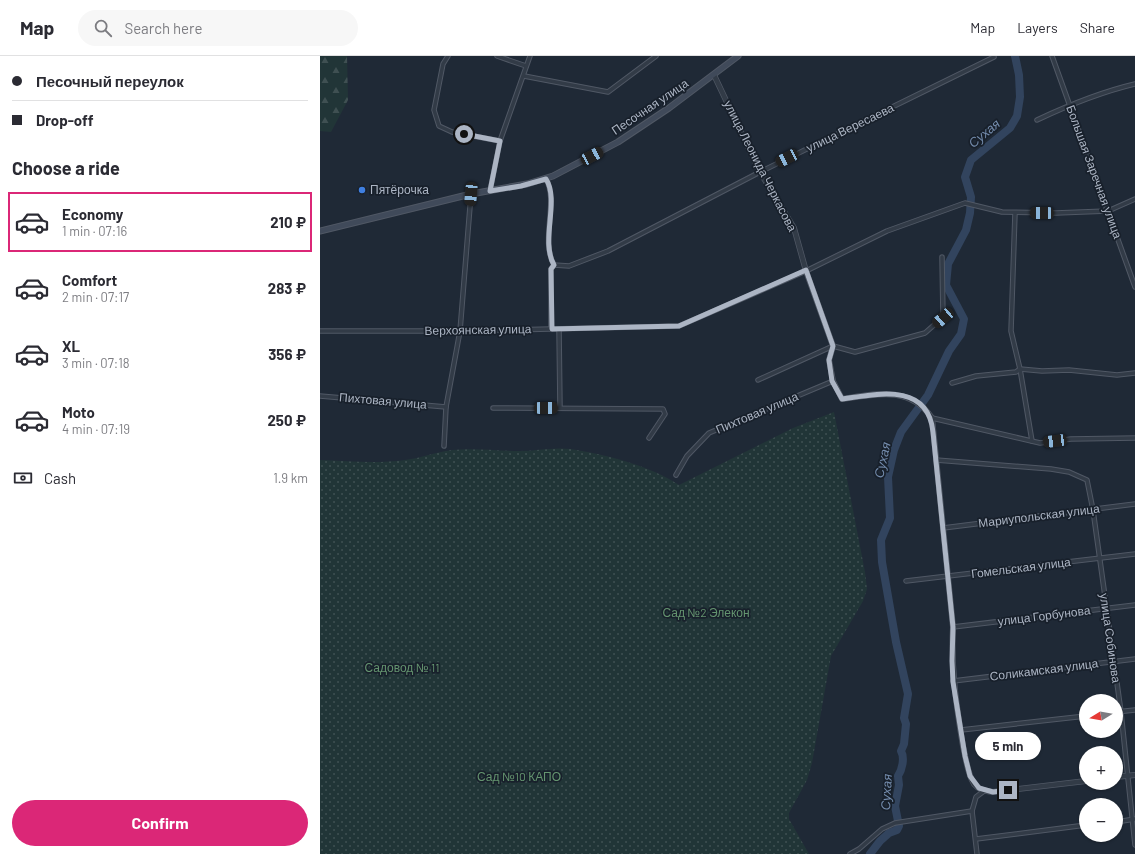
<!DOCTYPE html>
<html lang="en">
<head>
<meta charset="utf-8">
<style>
  body { margin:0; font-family:Barlow,sans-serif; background:#f7f7f7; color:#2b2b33; height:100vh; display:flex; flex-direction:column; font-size:15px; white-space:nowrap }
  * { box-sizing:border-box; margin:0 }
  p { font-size:13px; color:#7c7c81 }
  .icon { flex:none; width:22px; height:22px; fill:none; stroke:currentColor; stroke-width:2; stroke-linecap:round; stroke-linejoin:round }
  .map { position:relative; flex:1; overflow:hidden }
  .drawer { display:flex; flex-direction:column; background:#fff; width:320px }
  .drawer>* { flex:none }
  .guide { display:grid; align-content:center; height:88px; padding:0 12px; background:#fff }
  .needle { width:26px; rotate:259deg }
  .tools { position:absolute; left:759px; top:638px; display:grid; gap:8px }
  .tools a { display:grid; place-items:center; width:44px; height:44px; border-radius:50%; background:#fff; box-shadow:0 1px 3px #0004; font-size:20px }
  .end { position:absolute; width:18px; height:18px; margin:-9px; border:5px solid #acb5c4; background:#111; box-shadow:0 0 0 2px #111 }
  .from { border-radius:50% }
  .bubble { position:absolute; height:28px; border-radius:14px; background:#fff; box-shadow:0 1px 3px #0004; font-size:13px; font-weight:700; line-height:28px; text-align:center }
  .car { position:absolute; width:12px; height:24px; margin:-12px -6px; border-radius:5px; box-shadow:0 0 3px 1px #0007; background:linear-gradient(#222 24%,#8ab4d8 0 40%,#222 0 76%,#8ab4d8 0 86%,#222 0) }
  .guide b { display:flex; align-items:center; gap:14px; height:38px; font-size:15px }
  .guide b+b { border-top:1px solid #e1e1e2 }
  .guide i { width:10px; height:10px; background:#2b2b33 }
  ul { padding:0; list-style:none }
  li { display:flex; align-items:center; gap:12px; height:60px; margin:0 8px 6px; padding:0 4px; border:2px solid transparent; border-radius:0px }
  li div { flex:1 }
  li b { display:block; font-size:15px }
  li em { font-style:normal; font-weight:700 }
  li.selected { border-color:#db2777 }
  li>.icon { width:36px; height:36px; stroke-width:1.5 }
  h2 { padding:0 12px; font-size:18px; line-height:48px }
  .pay { display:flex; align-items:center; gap:10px; height:44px; padding:0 12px; font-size:15px }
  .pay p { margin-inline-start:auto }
  .action { display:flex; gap:8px; margin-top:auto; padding:8px 12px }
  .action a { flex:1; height:46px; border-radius:24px; background:#db2777; color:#fff; font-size:16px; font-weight:700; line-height:46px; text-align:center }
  header { display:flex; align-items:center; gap:24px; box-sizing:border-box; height:56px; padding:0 20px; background:#fff; border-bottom:1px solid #e1e1e2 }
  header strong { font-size:19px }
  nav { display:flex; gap:22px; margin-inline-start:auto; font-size:14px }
  .search { width:280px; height:36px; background:#f7f7f7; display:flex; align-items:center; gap:10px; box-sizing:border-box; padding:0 14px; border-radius:22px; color:#7c7c81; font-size:15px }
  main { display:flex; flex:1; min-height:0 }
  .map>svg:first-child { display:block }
</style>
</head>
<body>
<header>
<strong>Map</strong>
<div class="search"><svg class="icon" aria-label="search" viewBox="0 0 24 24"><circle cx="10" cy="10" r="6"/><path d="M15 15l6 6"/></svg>Search here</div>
<nav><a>Map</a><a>Layers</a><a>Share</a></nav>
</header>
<main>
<section class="drawer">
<div class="guide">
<b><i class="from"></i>Песочный переулок</b>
<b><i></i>Drop-off</b>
</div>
<h2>Choose a ride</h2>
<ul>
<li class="selected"><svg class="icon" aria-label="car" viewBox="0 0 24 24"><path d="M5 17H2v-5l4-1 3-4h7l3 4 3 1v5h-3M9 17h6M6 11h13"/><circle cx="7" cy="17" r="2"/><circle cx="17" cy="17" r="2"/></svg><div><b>Economy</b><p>1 min · 07:16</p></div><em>210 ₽</em></li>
<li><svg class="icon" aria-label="car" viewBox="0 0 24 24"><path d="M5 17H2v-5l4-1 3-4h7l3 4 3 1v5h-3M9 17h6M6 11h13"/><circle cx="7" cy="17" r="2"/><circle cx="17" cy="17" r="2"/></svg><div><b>Comfort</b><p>2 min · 07:17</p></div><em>283 ₽</em></li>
<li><svg class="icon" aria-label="car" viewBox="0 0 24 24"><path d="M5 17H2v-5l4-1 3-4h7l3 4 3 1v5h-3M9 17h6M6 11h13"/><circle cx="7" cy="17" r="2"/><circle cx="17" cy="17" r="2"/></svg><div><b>XL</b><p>3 min · 07:18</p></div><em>356 ₽</em></li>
<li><svg class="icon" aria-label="car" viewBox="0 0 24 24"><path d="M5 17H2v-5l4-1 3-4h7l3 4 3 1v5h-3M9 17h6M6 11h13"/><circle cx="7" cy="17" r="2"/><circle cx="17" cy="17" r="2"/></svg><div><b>Moto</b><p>4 min · 07:19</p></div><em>250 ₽</em></li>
</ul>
<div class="pay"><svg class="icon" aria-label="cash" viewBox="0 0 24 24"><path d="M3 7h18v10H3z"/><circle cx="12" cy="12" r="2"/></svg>Cash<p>1.9 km</p></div>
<div class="action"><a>Confirm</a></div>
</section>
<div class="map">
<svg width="815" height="798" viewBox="0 0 815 798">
  <defs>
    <pattern id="forest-firs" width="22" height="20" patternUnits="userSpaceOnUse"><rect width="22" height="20" fill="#213537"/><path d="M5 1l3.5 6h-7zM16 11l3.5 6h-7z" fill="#3f5052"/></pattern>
    <pattern id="garden-dots" width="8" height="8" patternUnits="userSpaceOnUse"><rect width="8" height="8" fill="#213537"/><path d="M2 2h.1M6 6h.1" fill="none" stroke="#3f5052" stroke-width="1.8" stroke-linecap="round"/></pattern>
  </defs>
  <rect width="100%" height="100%" fill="#1f2936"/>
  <path fill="url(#forest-firs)" d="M0 0H27L28 44 11 76 0 75Z"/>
  <path fill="url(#garden-dots)" d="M514 356 545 516 547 533 543 545 511 600 492 707 487 724 469 757V763L489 798H0V404C28 405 56 408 85 404 101 402 116 396 132 394 155 392 176 395 199 395 215 395 234 391 250 393 284 398 331 410 359 429L473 372Z"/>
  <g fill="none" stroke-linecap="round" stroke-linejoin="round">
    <path stroke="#32445e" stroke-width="8" d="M550 798 560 785 569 777 577 774 579 770 575 750 579 729 578 720C582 714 585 702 581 695L584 688 586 668 584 662 588 638 576 586 562 506 561 484 570 462 568 421 574 394 581 376 608 339 629 295 641 278 644 263 626 229 628 208 646 174 650 157 651 141 645 121 651 104 690 72 697 60 700 41 699 19 695 0"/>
    <g stroke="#505865" stroke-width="5.5">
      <g id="minor">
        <path d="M128 0 123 8 114 54 119 70 132 76 180 85"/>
        <path d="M177 0 206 10"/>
        <path d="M732 0 815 231"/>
        <path d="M204 20 288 36 336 0"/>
        <path d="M717 64C749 49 781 36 815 28"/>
        <path d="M226 123C239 145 220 185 234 209L231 213V273"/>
        <path d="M170 135 180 85 210 0"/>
        <path d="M695 157 691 275 700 313 712 385"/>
        <path d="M234 209 249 210 288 195 440 116 674 1"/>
        <path d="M239 273 240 352"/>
        <path d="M0 275H140L359 270 486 215 567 175 645 147 682 156 736 157 788 155 815 143"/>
        <path d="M438 324 513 290 535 296 605 277 623 261 622 201"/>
        <path d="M632 327 656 320 696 316 700 313 722 315 749 314 797 319 815 317"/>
        <path d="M0 340 126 351"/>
        <path d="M173 352 343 353 345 358 329 382"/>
        <path d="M612 362 720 387 751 383 815 382"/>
        <path d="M124 390 126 351 140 275 151 138"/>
        <path d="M616 404 731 413 749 416 767 424 773 454 801 656 815 789"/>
        <path d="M356 419 367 400 389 377 513 325"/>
        <path d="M623 472 815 448"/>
        <path d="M586 525 815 498"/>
        <path d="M633 571 815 549"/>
        <path d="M633 625 815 603"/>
        <path d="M796 656 815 654"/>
        <path d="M641 674 766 660"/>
        <path d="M796 766 815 763"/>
        <path d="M656 783 766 769"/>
        <path d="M530 798 539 793 562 773 575 767 652 755"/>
        <path d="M657 798 652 755 656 741 664 735"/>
      </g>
    </g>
    <g stroke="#505865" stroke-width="6">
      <g id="tertiary">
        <path d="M394 19 440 116 474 172 486 215 513 290 509 304 513 325 522 343C555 338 590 329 612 362L633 571C631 613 636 648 643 690 646 702 647 717 654 728 659 734 665 735 673 736L766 725"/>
        <path d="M796 721 815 719"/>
      </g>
    </g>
    <g stroke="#505865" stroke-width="7">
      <path id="secondary" d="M0 175 151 138 207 128 233 120 298 86 349 52 418 0"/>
    </g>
    <use href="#minor" stroke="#323b47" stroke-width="3.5"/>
    <use href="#tertiary" stroke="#323b47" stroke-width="4.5"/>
    <use href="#secondary" stroke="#404a5a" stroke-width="5"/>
  </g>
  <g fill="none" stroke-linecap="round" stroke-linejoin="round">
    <path stroke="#acb5c4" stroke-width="5" d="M144 78 180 85 170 135 201 130 226 123C240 145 220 185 234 209L231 213 232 273 359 270 486 214 513 290 509 304 512 325 522 343C557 338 608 326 613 376L633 571 632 605 633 626 645 700 650 720 659 732 673 736 688 734"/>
  </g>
  <circle fill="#3f7fe0" stroke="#18202b" stroke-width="1.5" cx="42" cy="134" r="4"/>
  <g text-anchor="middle" stroke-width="3.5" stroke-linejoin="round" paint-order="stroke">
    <g font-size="12" fill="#acb5c4" stroke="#18202b">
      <text transform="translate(330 51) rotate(-34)" y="4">Песочная улица</text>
      <text transform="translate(530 72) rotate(-26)" y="4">улица Вересаева</text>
      <text transform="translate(440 110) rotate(63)" y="4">улица Леонида Черкасова</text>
      <text transform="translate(774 116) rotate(70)" y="4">Большая Заречная улица</text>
      <text transform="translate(158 274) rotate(-1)" y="4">Верхоянская улица</text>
      <text transform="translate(63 345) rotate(5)" y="4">Пихтовая улица</text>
      <text transform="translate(437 357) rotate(-23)" y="4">Пихтовая улица</text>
      <text transform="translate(719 460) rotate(-7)" y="4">Мариупольская улица</text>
      <text transform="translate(701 512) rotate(-7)" y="4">Гомельская улица</text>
      <text transform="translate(724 560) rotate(-7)" y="4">улица Горбунова</text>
      <text transform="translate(790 582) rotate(82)" y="4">улица Собинова</text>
      <text transform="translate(724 614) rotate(-7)" y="4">Соликамская улица</text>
    </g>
    <g font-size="12" fill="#acb5c4" stroke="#18202b" text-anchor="start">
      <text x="50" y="138">Пятёрочка</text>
    </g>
    <g font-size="12" fill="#64946f" stroke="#18202b">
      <text x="386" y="561">Сад №2 Элекон</text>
      <text x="82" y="616">Садовод № 11</text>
      <text x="199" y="725">Сад №10 КАПО</text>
    </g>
    <g font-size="13" font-style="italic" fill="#748cad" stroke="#18202b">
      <text transform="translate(664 77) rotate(-40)" y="5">Сухая</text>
      <text transform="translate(562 404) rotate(-78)" y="5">Сухая</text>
      <text transform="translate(566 736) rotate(-87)" y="5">Сухая</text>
    </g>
  </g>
</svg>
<div class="tools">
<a><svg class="needle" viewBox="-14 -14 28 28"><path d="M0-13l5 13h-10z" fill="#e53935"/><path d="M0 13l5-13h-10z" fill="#7c7c81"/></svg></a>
<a>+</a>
<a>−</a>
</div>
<i class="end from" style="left:144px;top:78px"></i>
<i class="end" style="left:688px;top:734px"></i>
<div class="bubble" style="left:655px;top:676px;width:66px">5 min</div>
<i class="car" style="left:272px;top:100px;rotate:62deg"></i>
<i class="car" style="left:467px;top:102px;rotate:243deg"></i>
<i class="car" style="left:151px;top:138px;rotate:185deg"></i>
<i class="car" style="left:722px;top:157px;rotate:271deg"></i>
<i class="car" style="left:623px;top:262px;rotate:229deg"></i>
<i class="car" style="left:226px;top:352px;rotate:90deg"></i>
<i class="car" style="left:735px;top:385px;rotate:263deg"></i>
</div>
</main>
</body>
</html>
